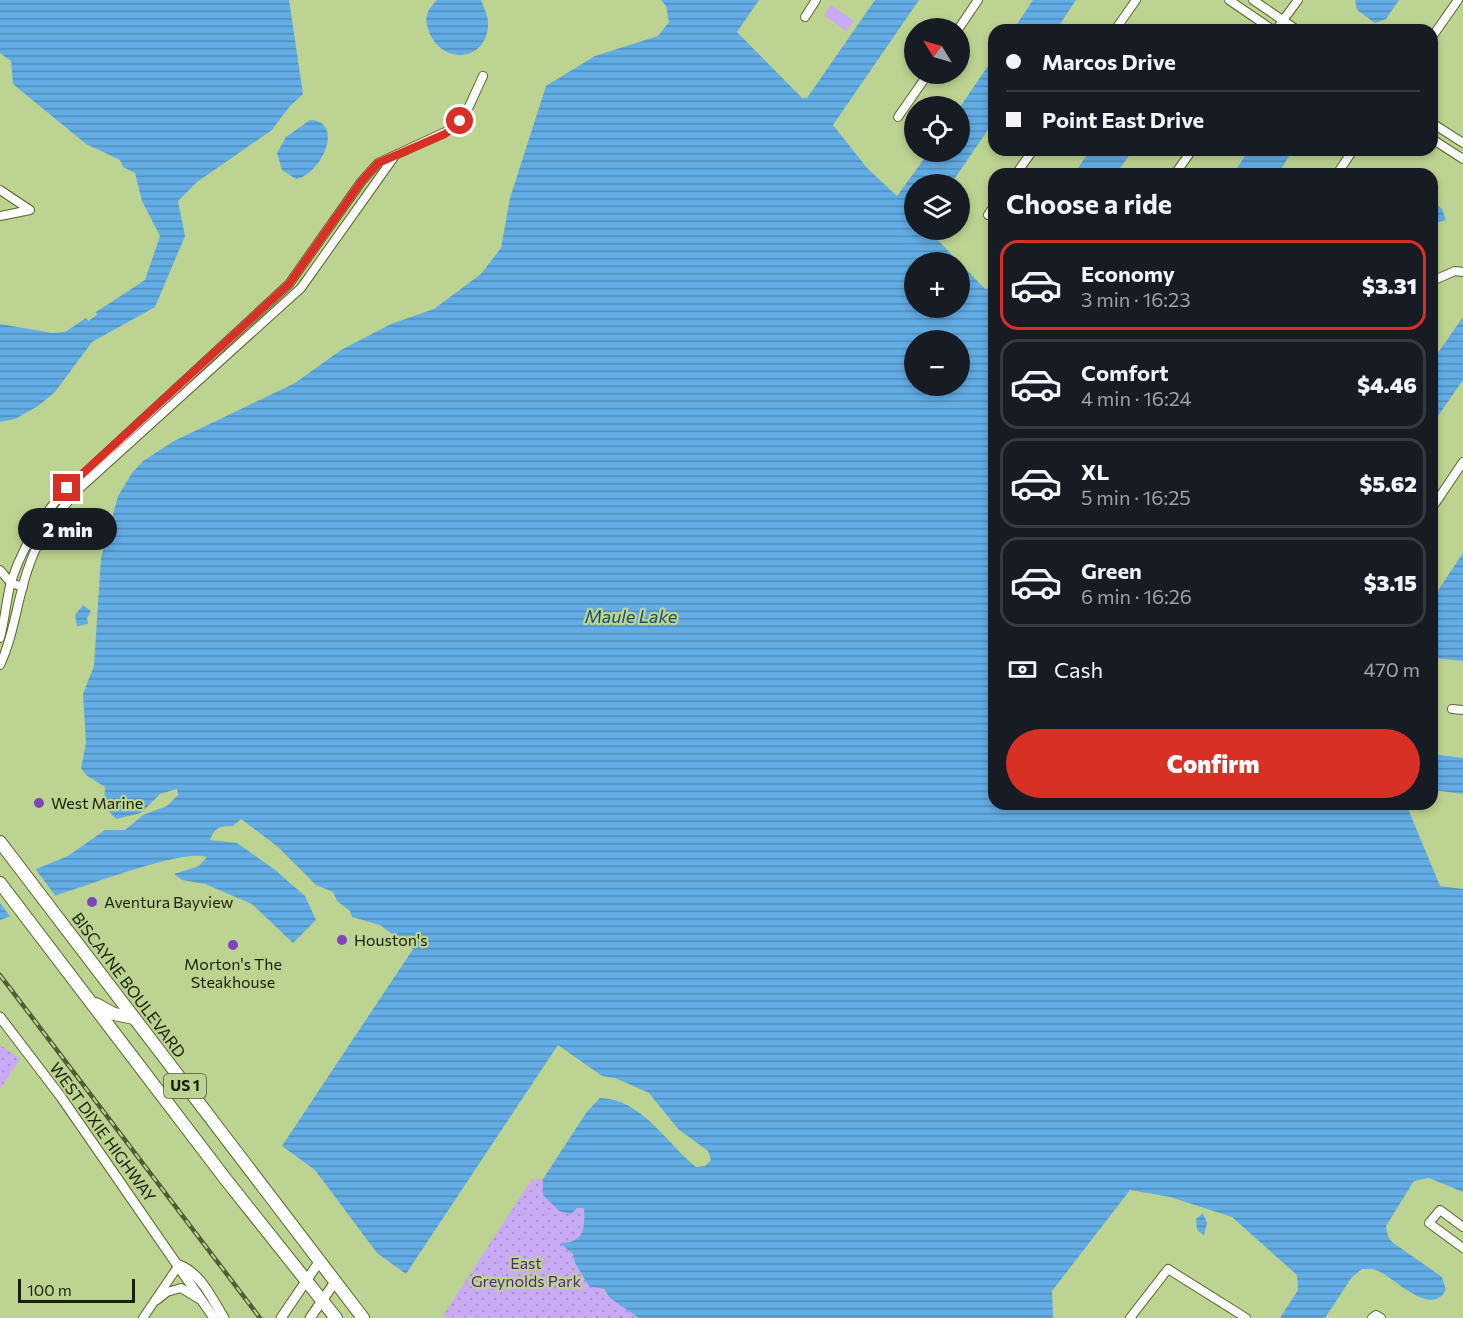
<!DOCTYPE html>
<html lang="en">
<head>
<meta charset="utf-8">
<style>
  body { margin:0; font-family:Commissioner,sans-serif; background:#20242c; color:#f1f3f6; height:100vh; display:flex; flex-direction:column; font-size:22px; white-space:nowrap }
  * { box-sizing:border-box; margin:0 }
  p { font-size:20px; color:#9ea1a6 }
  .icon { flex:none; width:33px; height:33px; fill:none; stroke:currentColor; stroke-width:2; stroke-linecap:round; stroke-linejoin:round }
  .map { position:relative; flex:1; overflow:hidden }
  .details { position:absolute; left:988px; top:168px; width:450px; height:642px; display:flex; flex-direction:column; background:#171b24; border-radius:18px; box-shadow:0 3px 9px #0003 }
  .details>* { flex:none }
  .banner { position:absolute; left:988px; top:24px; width:450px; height:132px; border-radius:18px; box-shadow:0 3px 9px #0003; display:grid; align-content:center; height:132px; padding:0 18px; background:#171b24 }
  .needle { width:39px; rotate:307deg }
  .buttons { position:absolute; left:904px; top:18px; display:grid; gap:12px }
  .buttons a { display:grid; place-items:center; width:66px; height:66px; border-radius:50%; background:#171b24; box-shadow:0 3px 9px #0003; font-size:30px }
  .scale { position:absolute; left:18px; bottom:15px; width:117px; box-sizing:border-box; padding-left:6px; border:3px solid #192107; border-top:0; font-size:16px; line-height:21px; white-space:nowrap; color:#192107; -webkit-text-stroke:4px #bdd391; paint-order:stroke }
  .end { position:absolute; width:27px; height:27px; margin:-14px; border:8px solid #d93025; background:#fff; box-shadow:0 0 0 3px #fff }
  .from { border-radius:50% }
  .bubble { position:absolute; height:42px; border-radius:21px; background:#171b24; box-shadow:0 3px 9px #0003; font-size:20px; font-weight:800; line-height:42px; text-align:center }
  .banner b { display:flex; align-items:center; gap:21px; height:57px; font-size:22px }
  .banner b+b { border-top:2px solid #363941 }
  .banner i { width:15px; height:15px; background:#f1f3f6 }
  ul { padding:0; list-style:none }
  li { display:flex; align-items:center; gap:18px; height:90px; margin:0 12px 9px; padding:0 6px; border:3px solid #363941; border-radius:18px }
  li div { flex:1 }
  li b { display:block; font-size:22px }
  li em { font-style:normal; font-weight:800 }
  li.active { border-color:#d93025 }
  li>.icon { width:54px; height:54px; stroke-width:1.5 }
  h2 { padding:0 18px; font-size:27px; line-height:72px }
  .pay { display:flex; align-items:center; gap:15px; height:66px; padding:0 18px; font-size:22px }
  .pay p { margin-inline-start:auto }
  .cta { display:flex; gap:12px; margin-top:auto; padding:12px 18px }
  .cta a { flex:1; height:69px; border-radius:36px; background:#d93025; color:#fff; font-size:24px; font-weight:800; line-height:69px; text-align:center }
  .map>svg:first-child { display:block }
</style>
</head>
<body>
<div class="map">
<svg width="1463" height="1318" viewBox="0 0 1463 1318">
  <defs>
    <pattern id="grass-dots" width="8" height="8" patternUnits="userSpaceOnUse" patternTransform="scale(1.5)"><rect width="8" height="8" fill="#c9aaf4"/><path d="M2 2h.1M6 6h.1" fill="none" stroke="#ac92d0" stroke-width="1.8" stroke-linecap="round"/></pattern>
    <pattern id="water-rules" width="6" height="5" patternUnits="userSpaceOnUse" patternTransform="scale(1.5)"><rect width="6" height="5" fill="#63ade6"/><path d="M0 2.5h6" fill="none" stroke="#518cb8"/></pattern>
  </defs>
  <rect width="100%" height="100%" fill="#bdd391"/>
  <g fill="url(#grass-dots)">
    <path d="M0 1045 20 1059 0 1089Z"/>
    <path d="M532 1179H543V1195L584 1208C585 1228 585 1243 561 1243L573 1254 575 1264 611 1298 639 1318 442 1317Z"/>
  </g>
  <path fill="#c9aaf4" d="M831 5 854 21 846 31 824 15Z"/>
  <g fill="url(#water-rules)" fill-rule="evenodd">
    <path d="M0 0H289L303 94 289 107 272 130 197 182 178 201 185 236 155 307 92 342 55 392 38 406 15 419 0 422V324L52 333 65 332 86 318 88 321 97 315 96 312 145 280 160 236 142 201 135 173 123 167 120 160 86 144 13 84 11 61 0 53Z"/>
    <path d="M437 0H481C484 8 489 18 488 27 484 64 439 64 428 29 424 16 428 9 437 0Z"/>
    <path d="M661 0H759L737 32 802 98H807L875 0H919L833 125 867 168 897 196 929 152H960V107L994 57V121L951 184H915V230H928L985 289 994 287V804H1406L1440 886 1463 889V1192L1429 1178 1414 1181 1386 1226 1388 1236 1392 1242 1442 1277 1446 1290C1430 1318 1396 1278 1376 1270 1372 1268 1366 1269 1362 1269L1352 1277 1325 1318H1280L1298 1290 1297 1275 1232 1217 1170 1197 1130 1190 1052 1291 1053 1318H639L610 1298 604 1289 589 1286 575 1263 573 1254 560 1243C584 1243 585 1229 584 1208H577L571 1214 559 1211 543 1195V1179L586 1113 600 1098C642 1099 665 1142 696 1167L705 1166 711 1160 708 1151 678 1129 649 1093 615 1078 602 1076 558 1045 406 1274 377 1253 315 1170 282 1146 413 949 380 925 352 917 350 911 337 901 333 892 316 885 278 847 241 819 233 826C220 826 215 827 210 840L237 843 274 869 305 896 316 920 293 943 252 904 205 884 182 880 174 874 199 866 207 857C182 849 90 885 60 894 39 901 22 913 0 920V891L24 874 68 856 105 830H125L143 815 167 806 178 795 177 789 160 794 141 813 116 819 104 806 105 787 86 775 81 768 86 743 83 694 94 666 101 558 118 496 132 473 143 461 174 441 295 383 341 350 391 324 434 309 481 274 501 248 510 198 546 86 595 56 658 36 669 22 666 6ZM915 262H960V308H915ZM915 340H960V386H915Z"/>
    <path d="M1033 0H1076L1056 30H1013Z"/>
    <path d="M1355 0H1399L1386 19 1375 23 1357 10Z"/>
    <path d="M310 120C345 121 322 174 296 179L282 170 277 153 286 137Z"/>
    <path d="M1090 150H1133L1116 174H1074Z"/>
    <path d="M1249 150H1293L1278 174H1233Z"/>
    <path d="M1433 201 1442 209 1446 220 1433 223Z"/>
    <path d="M1463 317V380L1433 423V360Z"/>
    <path d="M1463 553V661L1434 658 1433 660V598Z"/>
    <path d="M83 605 91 611 87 618 88 624 77 626 75 615Z"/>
    <path d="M1433 754 1463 758V794L1433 790Z"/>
    <path d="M1203 1213 1207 1223 1204 1235 1197 1230 1196 1219Z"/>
  </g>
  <path fill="#bdd391" d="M34 867 57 898 12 919 0 903V887L22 871Z"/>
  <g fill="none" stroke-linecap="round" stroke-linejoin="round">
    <g stroke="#556728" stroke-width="10">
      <g id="minor">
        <path d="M1229 0 1273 30"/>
        <path d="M1253 0 1297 30"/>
        <path d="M805 17 816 0"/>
        <path d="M959 28 978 0"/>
        <path d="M1115 30 1136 0"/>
        <path d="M1276 30 1298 0"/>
        <path d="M1432 37 1458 0"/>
        <path d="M898 117 928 74"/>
        <path d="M1432 123 1463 143"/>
        <path d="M1432 139 1463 159"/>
        <path d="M1016 174 1033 150"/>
        <path d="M1175 174 1192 150"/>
        <path d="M1337 174 1353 150"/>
        <path d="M0 190 30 210 0 216"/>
        <path d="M988 215 994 206"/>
        <path d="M1432 281 1455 271 1463 272"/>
        <path d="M1432 508 1463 462"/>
        <path d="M0 570 11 583 23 587"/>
        <path d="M0 638C5 620 6 600 11 582 21 551 39 521 60 496L289 284 361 182 378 163 452 129 467 111 483 76"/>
        <path d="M0 665C15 633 17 598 29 566 39 535 59 511 80 488L301 288 394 157"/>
        <path d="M1452 709 1463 710"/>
        <path d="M1463 1227 1440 1210 1429 1223 1463 1248"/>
        <path d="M157 1300 167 1292 181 1288 199 1299"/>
        <path d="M143 1318 179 1265"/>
        <path d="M1130 1318 1168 1269 1246 1318"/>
        <path d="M1372 1318 1376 1315 1381 1318"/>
      </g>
    </g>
    <g stroke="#556728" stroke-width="11">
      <g id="tertiary">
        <path d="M0 1017 61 1097 214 1318"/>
        <path d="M179 1265C201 1273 212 1299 224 1318"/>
        <path d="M281 1318 319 1262"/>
        <path d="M310 1318 335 1282"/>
      </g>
    </g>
    <g stroke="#556728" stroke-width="14">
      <g id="primary">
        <path d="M0 842 363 1318"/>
        <path d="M0 883 227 1181 336 1318"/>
        <path d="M96 1004 114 1014 134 1018"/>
      </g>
    </g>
    <use href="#minor" stroke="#fff" stroke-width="8"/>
    <use href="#tertiary" stroke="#fff" stroke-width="9"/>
    <use href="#primary" stroke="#fff" stroke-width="12"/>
    <g stroke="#505d35" stroke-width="4.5">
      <path id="rail" d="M0 975 260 1318"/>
    </g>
    <use href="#rail" stroke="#bdd391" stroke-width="2" stroke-dasharray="7" stroke-linecap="butt"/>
  </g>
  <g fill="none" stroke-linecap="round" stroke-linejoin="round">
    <path stroke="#d93025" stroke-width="8" d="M67 488 289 284 361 182 378 163 445 134 460 121"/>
  </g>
  <g fill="#7e44ba" stroke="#bdd391" stroke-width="2">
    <circle cx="39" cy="803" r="6"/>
    <circle cx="92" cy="902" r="6"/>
    <circle cx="342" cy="940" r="6"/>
    <circle cx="233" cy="945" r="6"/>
  </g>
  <g text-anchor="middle" stroke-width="4.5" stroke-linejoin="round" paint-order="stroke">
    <rect fill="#bdd391" stroke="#4a5630" stroke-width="1.5" x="164" y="1074" width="42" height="24" rx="4.5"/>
    <g font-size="15" font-weight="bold" fill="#192107">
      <text x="185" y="1091">US 1</text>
    </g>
    <g font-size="16" fill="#192107" stroke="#bdd391" text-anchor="start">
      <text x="51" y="809">West Marine</text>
      <text x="104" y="908">Aventura Bayview</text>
      <text x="354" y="946">Houston's</text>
      <text x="233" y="970" text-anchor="middle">Morton's The<tspan x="233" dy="18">Steakhouse</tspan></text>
    </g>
    <g font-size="16" fill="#192107" stroke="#bdd391">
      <text transform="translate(129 985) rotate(53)" y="6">BISCAYNE BOULEVARD</text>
      <text transform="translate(103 1132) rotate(54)" y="6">WEST DIXIE HIGHWAY</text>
    </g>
    <g font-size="16" fill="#53277f" stroke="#bdd391">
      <text x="526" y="1269">East<tspan x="526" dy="18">Greynolds Park</tspan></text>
    </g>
    <g font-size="18" font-style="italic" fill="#164e74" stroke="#bdd391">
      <text x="631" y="623">Maule Lake</text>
    </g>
  </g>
</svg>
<div class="buttons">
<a><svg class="needle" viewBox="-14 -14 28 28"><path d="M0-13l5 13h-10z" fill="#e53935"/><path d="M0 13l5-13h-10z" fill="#9ea1a6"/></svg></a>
<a><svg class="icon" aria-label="locate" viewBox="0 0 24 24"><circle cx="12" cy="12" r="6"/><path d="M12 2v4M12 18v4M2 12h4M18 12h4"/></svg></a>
<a><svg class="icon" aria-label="layers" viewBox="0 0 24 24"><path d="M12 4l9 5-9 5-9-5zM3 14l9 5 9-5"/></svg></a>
<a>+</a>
<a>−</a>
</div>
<div class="scale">100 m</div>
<i class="end from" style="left:460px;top:121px"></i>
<i class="end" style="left:67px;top:488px"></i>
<div class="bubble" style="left:18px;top:508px;width:99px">2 min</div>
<div class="banner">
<b><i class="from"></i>Marcos Drive</b>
<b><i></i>Point East Drive</b>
</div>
<section class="details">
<h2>Choose a ride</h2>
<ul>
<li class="active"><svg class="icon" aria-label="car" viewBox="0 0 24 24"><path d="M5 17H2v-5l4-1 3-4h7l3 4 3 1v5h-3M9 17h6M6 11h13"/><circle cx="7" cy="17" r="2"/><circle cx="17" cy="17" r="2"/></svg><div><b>Economy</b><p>3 min · 16:23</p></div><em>$3.31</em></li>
<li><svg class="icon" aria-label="car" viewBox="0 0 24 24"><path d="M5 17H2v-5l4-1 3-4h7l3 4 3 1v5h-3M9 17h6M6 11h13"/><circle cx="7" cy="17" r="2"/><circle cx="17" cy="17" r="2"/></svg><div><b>Comfort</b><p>4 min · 16:24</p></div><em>$4.46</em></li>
<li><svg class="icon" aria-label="car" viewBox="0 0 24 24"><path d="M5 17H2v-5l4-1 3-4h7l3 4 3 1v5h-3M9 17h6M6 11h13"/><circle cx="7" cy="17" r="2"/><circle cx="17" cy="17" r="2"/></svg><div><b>XL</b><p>5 min · 16:25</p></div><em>$5.62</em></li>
<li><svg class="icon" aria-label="car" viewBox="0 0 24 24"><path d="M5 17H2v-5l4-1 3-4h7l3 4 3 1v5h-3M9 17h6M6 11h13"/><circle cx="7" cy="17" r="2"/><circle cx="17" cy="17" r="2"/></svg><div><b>Green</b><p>6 min · 16:26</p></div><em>$3.15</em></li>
</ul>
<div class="pay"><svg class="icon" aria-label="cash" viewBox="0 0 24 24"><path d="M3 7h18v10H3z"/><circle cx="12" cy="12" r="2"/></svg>Cash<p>470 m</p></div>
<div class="cta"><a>Confirm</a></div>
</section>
</div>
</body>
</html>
